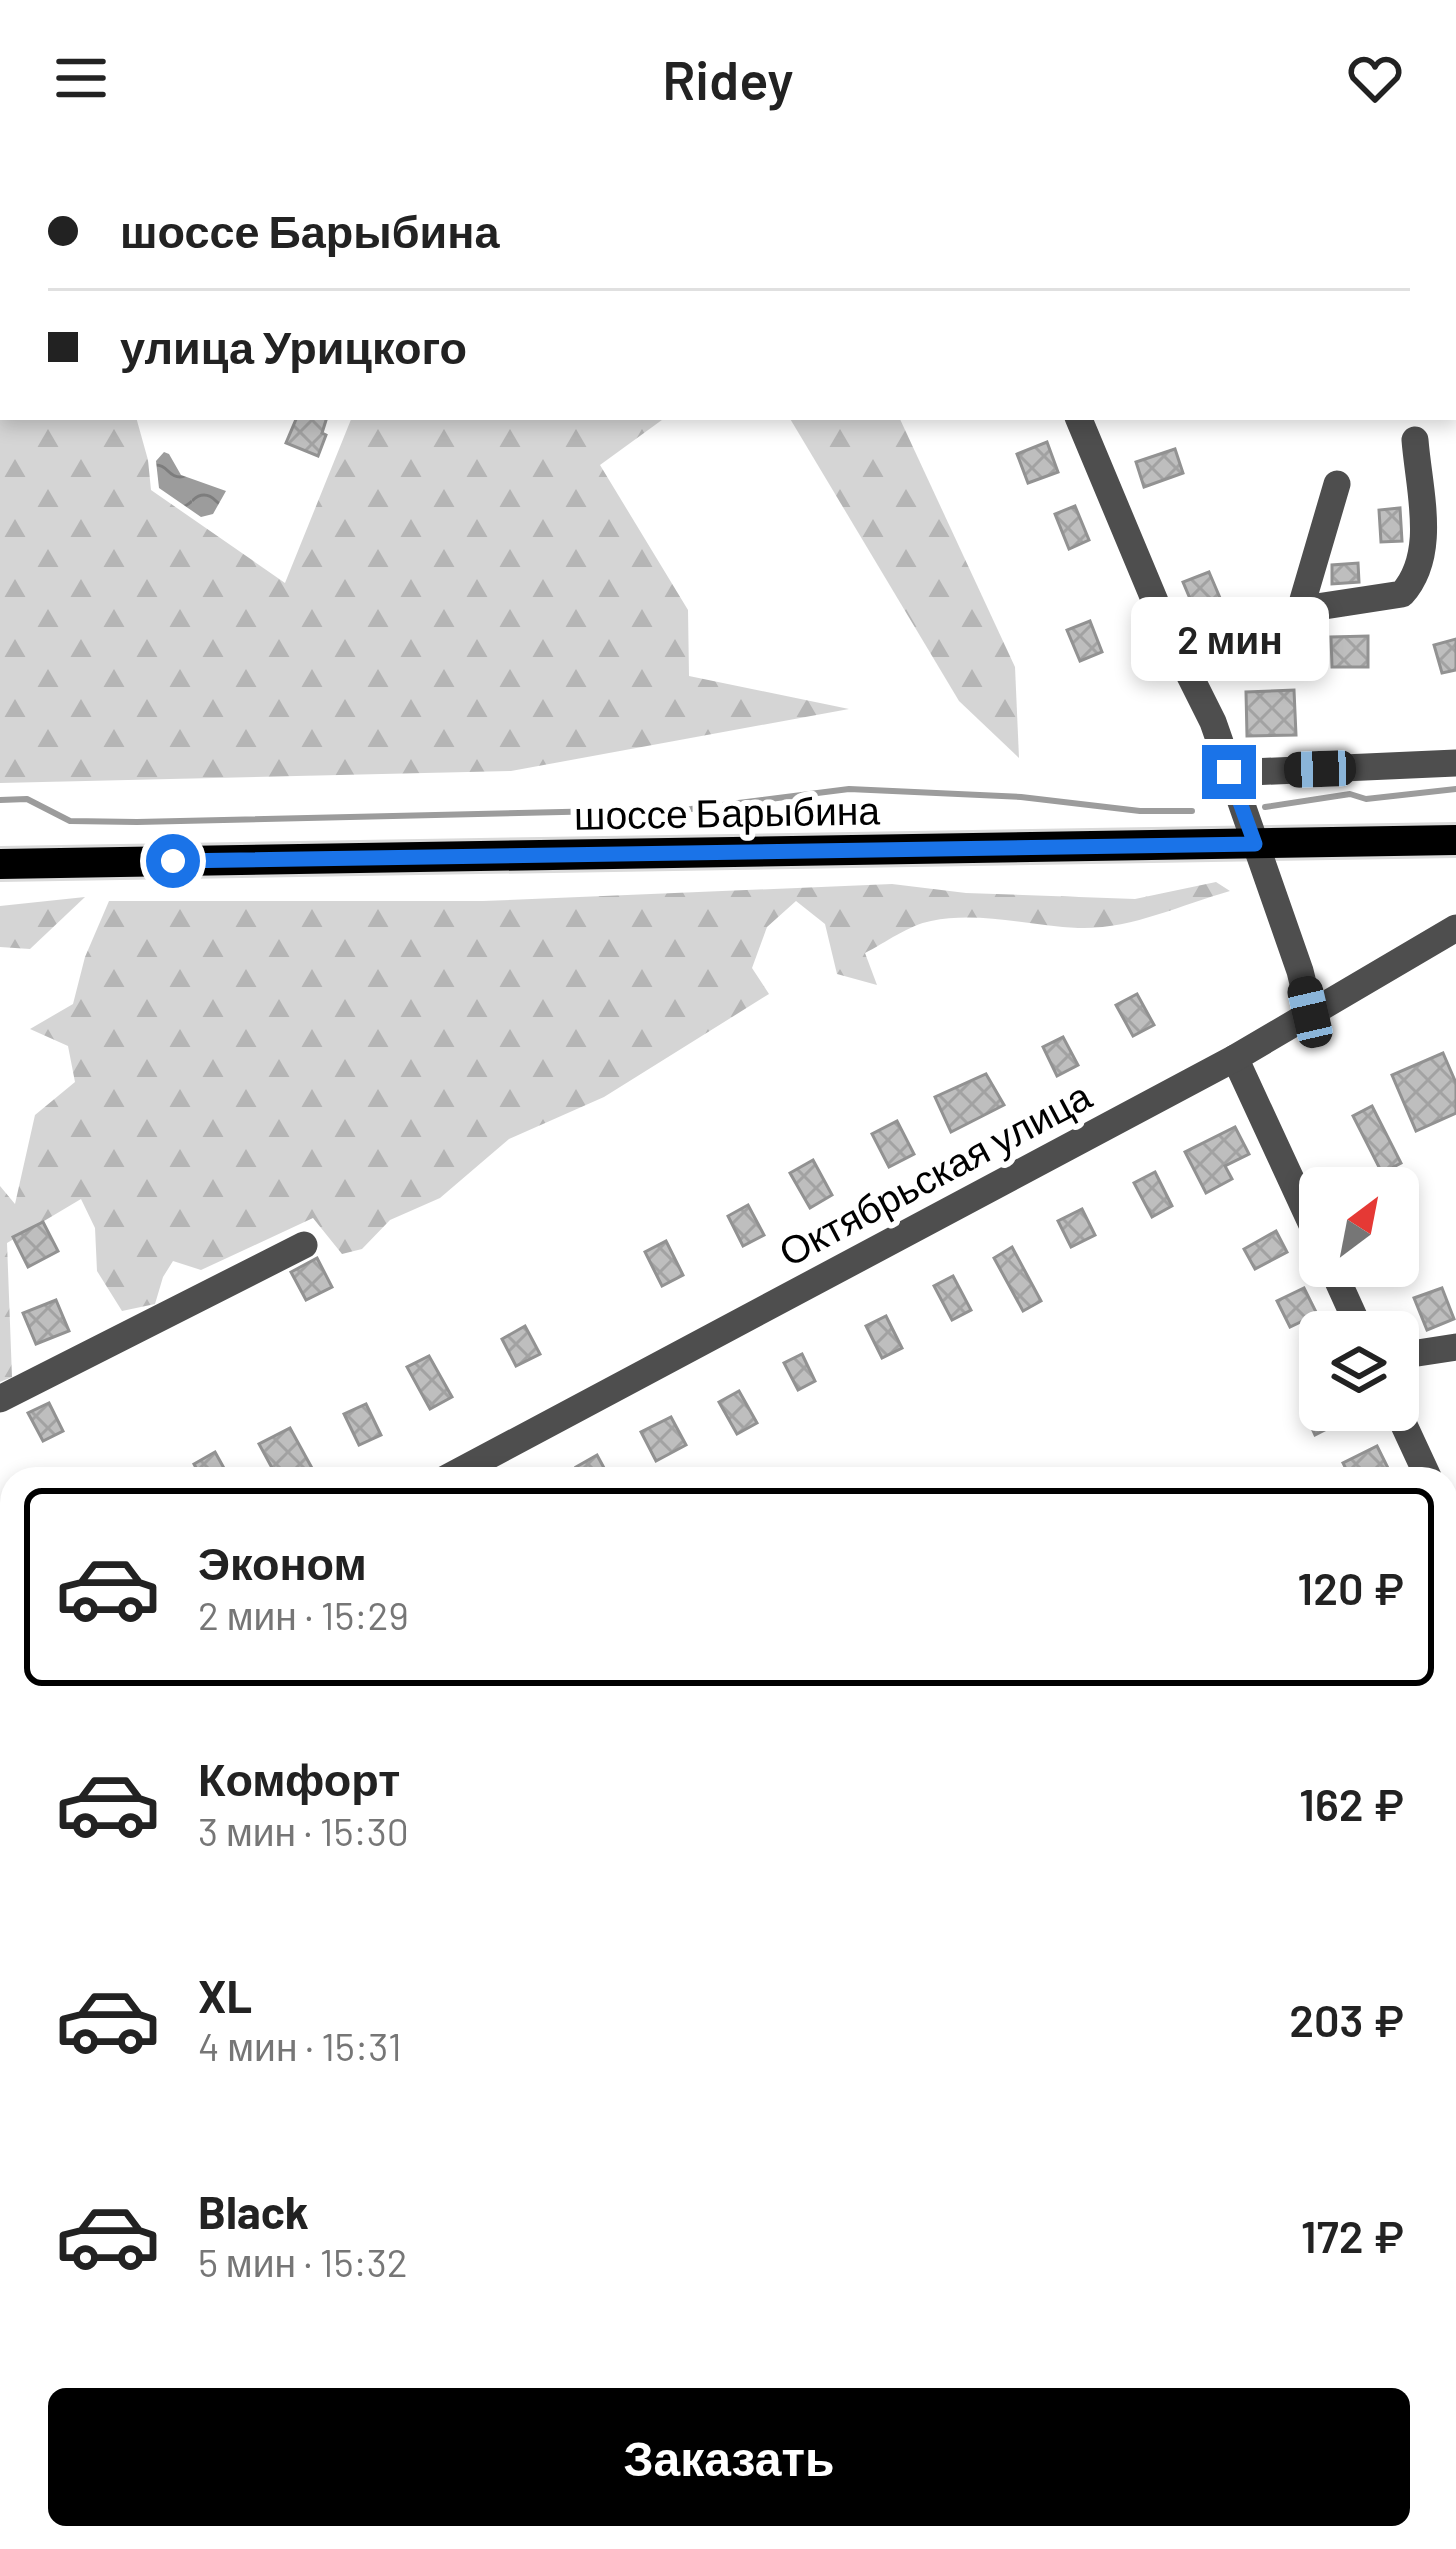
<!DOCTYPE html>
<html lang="ru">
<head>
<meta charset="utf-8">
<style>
  body { margin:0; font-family:Barlow,sans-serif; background:#f6f6f6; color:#222; height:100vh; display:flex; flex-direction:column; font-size:45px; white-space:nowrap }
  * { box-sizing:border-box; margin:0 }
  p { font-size:39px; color:#767676 }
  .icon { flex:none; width:66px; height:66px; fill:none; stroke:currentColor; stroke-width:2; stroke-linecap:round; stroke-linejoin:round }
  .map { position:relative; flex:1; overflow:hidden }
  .details { position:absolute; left:0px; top:1311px; width:1458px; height:1083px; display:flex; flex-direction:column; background:#fff; border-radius:36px 36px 0 0; box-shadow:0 6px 18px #0003 }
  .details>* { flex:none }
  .guide { position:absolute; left:0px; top:0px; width:1458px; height:264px; box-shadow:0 6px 18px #0003; display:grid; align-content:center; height:264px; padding:0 48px; background:#fff }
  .needle { width:78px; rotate:32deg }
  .fabs { position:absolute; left:1299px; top:1011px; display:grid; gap:24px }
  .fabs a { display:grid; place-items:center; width:120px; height:120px; border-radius:18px; background:#fff; box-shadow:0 6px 18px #0003; font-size:60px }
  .end { position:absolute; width:54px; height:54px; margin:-27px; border:15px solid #1a73e8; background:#fff; box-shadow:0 0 0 6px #fff }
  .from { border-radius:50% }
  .bubble { position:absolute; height:84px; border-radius:18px; background:#fff; box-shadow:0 6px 18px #0003; font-size:39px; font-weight:600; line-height:84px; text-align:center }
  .car { position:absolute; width:36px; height:72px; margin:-36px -18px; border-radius:15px; box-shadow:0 0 9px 3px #0007; background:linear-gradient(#222 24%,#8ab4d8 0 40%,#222 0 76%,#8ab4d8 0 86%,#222 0) }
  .guide b { display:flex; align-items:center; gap:42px; height:114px; font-size:45px }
  .guide b+b { border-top:3px solid #e0e0e0 }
  .guide i { width:30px; height:30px; background:#222 }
  ul { padding:21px 0 0; list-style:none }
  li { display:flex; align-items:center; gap:36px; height:198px; margin:0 24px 18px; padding:0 24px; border:6px solid transparent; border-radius:18px }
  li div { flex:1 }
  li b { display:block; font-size:45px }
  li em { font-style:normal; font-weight:600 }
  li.active { border-color:#000 }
  li>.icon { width:108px; height:108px; stroke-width:1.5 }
  .primary-button { display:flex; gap:24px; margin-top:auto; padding:24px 48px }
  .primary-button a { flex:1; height:138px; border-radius:18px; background:#000; color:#fff; font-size:48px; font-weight:600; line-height:138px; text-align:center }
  header { display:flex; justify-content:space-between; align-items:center; height:156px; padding:0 48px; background:#fff; font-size:54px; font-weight:600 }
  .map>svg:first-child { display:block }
</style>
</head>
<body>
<header><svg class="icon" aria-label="menu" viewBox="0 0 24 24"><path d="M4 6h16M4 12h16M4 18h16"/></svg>Ridey<svg class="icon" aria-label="heart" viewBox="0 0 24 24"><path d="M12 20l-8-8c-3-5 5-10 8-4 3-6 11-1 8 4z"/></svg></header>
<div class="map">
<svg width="1456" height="2393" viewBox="0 0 1456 2393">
  <defs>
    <pattern id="forest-firs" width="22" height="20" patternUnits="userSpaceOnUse" patternTransform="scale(3)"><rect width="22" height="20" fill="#d5d5d5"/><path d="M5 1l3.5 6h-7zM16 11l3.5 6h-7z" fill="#b5b5b5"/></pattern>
    <pattern id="water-waves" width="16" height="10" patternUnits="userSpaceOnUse" patternTransform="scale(3)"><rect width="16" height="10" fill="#9c9c9c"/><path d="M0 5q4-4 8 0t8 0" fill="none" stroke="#7d7d7d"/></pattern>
    <pattern id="building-cross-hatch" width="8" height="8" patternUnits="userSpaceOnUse" patternTransform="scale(3)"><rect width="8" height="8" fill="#bebebe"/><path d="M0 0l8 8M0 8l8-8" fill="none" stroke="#a2a2a2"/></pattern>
  </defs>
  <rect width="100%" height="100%" fill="#fff"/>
  <g fill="url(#forest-firs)">
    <path d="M0 0H142L3 3V261H136L148 304 151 334 285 427 352 261H666L600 309 688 454 689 520 849 553 511 615 0 627Z"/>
    <path d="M789 261H899L1015 511 1019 602 959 545Z"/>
    <path d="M1216 726 1230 735C1180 749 1130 774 1078 772 1030 770 980 755 931 765 909 769 885 787 865 797L877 829 837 818 825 768 796 745 767 771 752 812 769 838 604 941 509 983 440 1042 390 1064 362 1093 342 1098 313 1062 201 1114 173 1105 163 1121 155 1148 122 1155 97 1115 95 1072 81 1043 7 1087 12 1221 0 1226V1030L15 1048 35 959 75 926 68 890 30 873 73 848 85 801 109 745H483L892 728 966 737 1135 743Z"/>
    <path d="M85 741 30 793 0 791V750Z"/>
  </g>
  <g fill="url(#water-waves)">
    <path d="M164 296 169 298 181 319 226 335 213 358 201 361 159 332 156 305Z"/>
    <path d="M1273 2382H1387L1369 2393H1258Z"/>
  </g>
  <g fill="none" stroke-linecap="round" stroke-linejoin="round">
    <g stroke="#9c9c9c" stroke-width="6">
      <path d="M0 644 27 643 70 665 137 666 691 653 849 633 1021 641 1140 655H1192"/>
      <path d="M1265 651 1350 638 1366 643 1456 633"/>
    </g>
  </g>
  <g fill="url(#building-cross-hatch)" stroke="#929292" stroke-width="3">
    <path d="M297 261H327L322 277 326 279 318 300 286 287Z"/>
    <path d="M1047 286 1058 316 1028 327 1017 298Z"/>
    <path d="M1175 293 1183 317 1144 331 1136 306Z"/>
    <path d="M1075 350 1089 384 1069 393 1055 358Z"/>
    <path d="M1400 352 1402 385 1381 386 1379 354Z"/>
    <path d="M1358 407 1359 426 1332 428V409Z"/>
    <path d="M1209 416 1220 442 1194 452 1183 426Z"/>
    <path d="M1090 465 1102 496 1080 505 1067 474Z"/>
    <path d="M1368 480V511H1332L1331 481Z"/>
    <path d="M1456 483V514L1442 517 1434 489Z"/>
    <path d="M1294 534 1296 579 1247 580 1246 536Z"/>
    <path d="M1137 838 1154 869 1133 880 1116 849Z"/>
    <path d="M1063 881 1078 909 1057 920 1043 891Z"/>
    <path d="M1443 897 1456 927V957L1416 975 1392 919Z"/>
    <path d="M986 918 1004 949 951 976 935 941Z"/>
    <path d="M1372 950 1401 1007 1382 1017 1353 960Z"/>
    <path d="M897 965 914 998 889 1011 872 978Z"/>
    <path d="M1235 971 1249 998 1225 1010 1232 1023 1206 1037 1185 996Z"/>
    <path d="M813 1004 832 1039 810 1052 790 1017Z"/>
    <path d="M1155 1016 1172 1050 1152 1061 1134 1027Z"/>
    <path d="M748 1049 764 1079 743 1090 728 1060Z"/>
    <path d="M1082 1053 1095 1079 1071 1091 1058 1065Z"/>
    <path d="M43 1066 58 1095 28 1111 13 1081Z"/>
    <path d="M1276 1075 1287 1096 1255 1113 1244 1093Z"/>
    <path d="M666 1085 683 1119 662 1130 645 1096Z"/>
    <path d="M1012 1091 1041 1145 1023 1155 994 1102Z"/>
    <path d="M317 1102 332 1131 306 1144 291 1116Z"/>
    <path d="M953 1120 971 1154 952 1164 934 1130Z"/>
    <path d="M1304 1132 1317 1158 1290 1171 1277 1145Z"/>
    <path d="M1442 1132 1454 1163 1427 1174 1414 1142Z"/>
    <path d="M56 1144 69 1175 36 1188 23 1157Z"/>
    <path d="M886 1160 902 1192 882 1202 866 1170Z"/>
    <path d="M525 1170 540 1198 516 1210 502 1183Z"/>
    <path d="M802 1198 815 1225 798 1234 784 1207Z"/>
    <path d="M429 1200 452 1241 430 1253 407 1211Z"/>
    <path d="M739 1235 757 1267 737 1278 719 1246Z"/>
    <path d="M49 1247 63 1275 43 1285 28 1257Z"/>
    <path d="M366 1248 381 1279 359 1289 344 1258Z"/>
    <path d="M1320 1254H1364L1315 1279 1306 1259Z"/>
    <path d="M671 1261 686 1289 656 1305 641 1276Z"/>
    <path d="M290 1272 313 1314 297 1323H278L259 1288Z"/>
    <path d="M1377 1290 1388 1312 1366 1323H1351L1343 1307Z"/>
    <path d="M215 1296 230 1323H202L194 1308Z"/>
    <path d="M597 1299 610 1323H583L576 1311Z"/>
  </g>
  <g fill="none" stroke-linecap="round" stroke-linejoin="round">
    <g stroke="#dbdbdb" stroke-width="36">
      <path id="major" d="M0 708 1456 684"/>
    </g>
    <g stroke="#4e4e4e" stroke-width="27">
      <path d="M935 0 943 3"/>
      <path d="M983 3 984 0"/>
      <path d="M1078 261 1167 474 1213 566 1300 815 1310 856"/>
      <path d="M1300 454 1337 328"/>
      <path d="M1167 474 1402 438C1438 398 1419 335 1415 284"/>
      <path d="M1229 617 1456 607"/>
      <path d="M1235 902 1320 1086"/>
      <path d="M1331 1110 1361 1176"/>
      <path d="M1398 1200 1456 1191"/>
      <path d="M0 1243 304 1089"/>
      <path d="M1397 1254 1429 1323"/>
      <path d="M445 1323 1235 902 1456 772"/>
      <path d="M1446 1359 1456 1381"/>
      <path d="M0 1465 12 1475"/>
      <path d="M1446 1473 1456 1467"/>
      <path d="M0 1558 12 1552"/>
      <path d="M1446 1818 1456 1813"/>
      <path d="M0 2029 12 2013"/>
      <path d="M1446 2217 1456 2211"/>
      <path d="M1015 2382 1025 2393"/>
      <path d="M212 2393 221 2382"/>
      <path d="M632 2393 641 2382"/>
      <path d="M1161 2393 1178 2382"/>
      <path d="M1439 2393 1456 2383"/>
    </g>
    <use href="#major" stroke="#000" stroke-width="30"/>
    <g stroke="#000" stroke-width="10">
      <g id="rail">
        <path d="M1147 0 1157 3"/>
        <path d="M1455 66H1456"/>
      </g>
    </g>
    <use href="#rail" stroke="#fff" stroke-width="6" stroke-dasharray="18" stroke-linecap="butt"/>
  </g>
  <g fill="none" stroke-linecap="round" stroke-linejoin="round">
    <path stroke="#1a73e8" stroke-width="15" d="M173 705 1255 688 1229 616"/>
  </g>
  <g text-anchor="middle" stroke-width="12" stroke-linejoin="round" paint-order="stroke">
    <g font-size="39" fill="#000" stroke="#fff">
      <text transform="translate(727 657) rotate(-1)" y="14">шоссе Барыбина</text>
      <text transform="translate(935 1018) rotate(-28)" y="14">Октябрьская улица</text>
    </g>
  </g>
</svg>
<div class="fabs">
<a><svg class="needle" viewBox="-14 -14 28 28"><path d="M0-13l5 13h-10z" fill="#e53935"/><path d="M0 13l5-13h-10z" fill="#767676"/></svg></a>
<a><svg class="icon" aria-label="layers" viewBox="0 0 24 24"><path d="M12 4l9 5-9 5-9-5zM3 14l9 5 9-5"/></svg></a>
</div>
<i class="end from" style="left:173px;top:705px"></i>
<i class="end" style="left:1229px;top:616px"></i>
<div class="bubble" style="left:1131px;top:441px;width:198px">2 мин</div>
<i class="car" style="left:1320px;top:613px;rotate:268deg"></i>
<i class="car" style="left:1310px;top:856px;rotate:347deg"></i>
<div class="guide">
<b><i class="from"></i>шоссе Барыбина</b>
<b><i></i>улица Урицкого</b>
</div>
<section class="details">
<ul>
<li class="active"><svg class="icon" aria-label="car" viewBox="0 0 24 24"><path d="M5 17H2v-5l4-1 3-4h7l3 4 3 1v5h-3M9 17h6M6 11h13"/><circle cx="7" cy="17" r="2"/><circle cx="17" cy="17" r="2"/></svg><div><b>Эконом</b><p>2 мин · 15:29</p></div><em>120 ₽</em></li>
<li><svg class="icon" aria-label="car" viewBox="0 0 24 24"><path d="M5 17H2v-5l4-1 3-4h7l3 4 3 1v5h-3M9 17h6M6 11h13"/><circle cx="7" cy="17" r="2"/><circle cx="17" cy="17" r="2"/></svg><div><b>Комфорт</b><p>3 мин · 15:30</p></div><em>162 ₽</em></li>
<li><svg class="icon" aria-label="car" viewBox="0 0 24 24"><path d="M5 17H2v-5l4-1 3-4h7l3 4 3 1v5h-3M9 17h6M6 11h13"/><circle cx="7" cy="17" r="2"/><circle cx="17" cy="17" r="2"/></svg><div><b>XL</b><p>4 мин · 15:31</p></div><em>203 ₽</em></li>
<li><svg class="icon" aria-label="car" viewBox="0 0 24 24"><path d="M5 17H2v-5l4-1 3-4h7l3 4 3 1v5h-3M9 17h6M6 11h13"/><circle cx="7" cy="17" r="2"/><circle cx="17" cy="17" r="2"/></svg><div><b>Black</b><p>5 мин · 15:32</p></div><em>172 ₽</em></li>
</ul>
<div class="primary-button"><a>Заказать</a></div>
</section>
</div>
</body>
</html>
